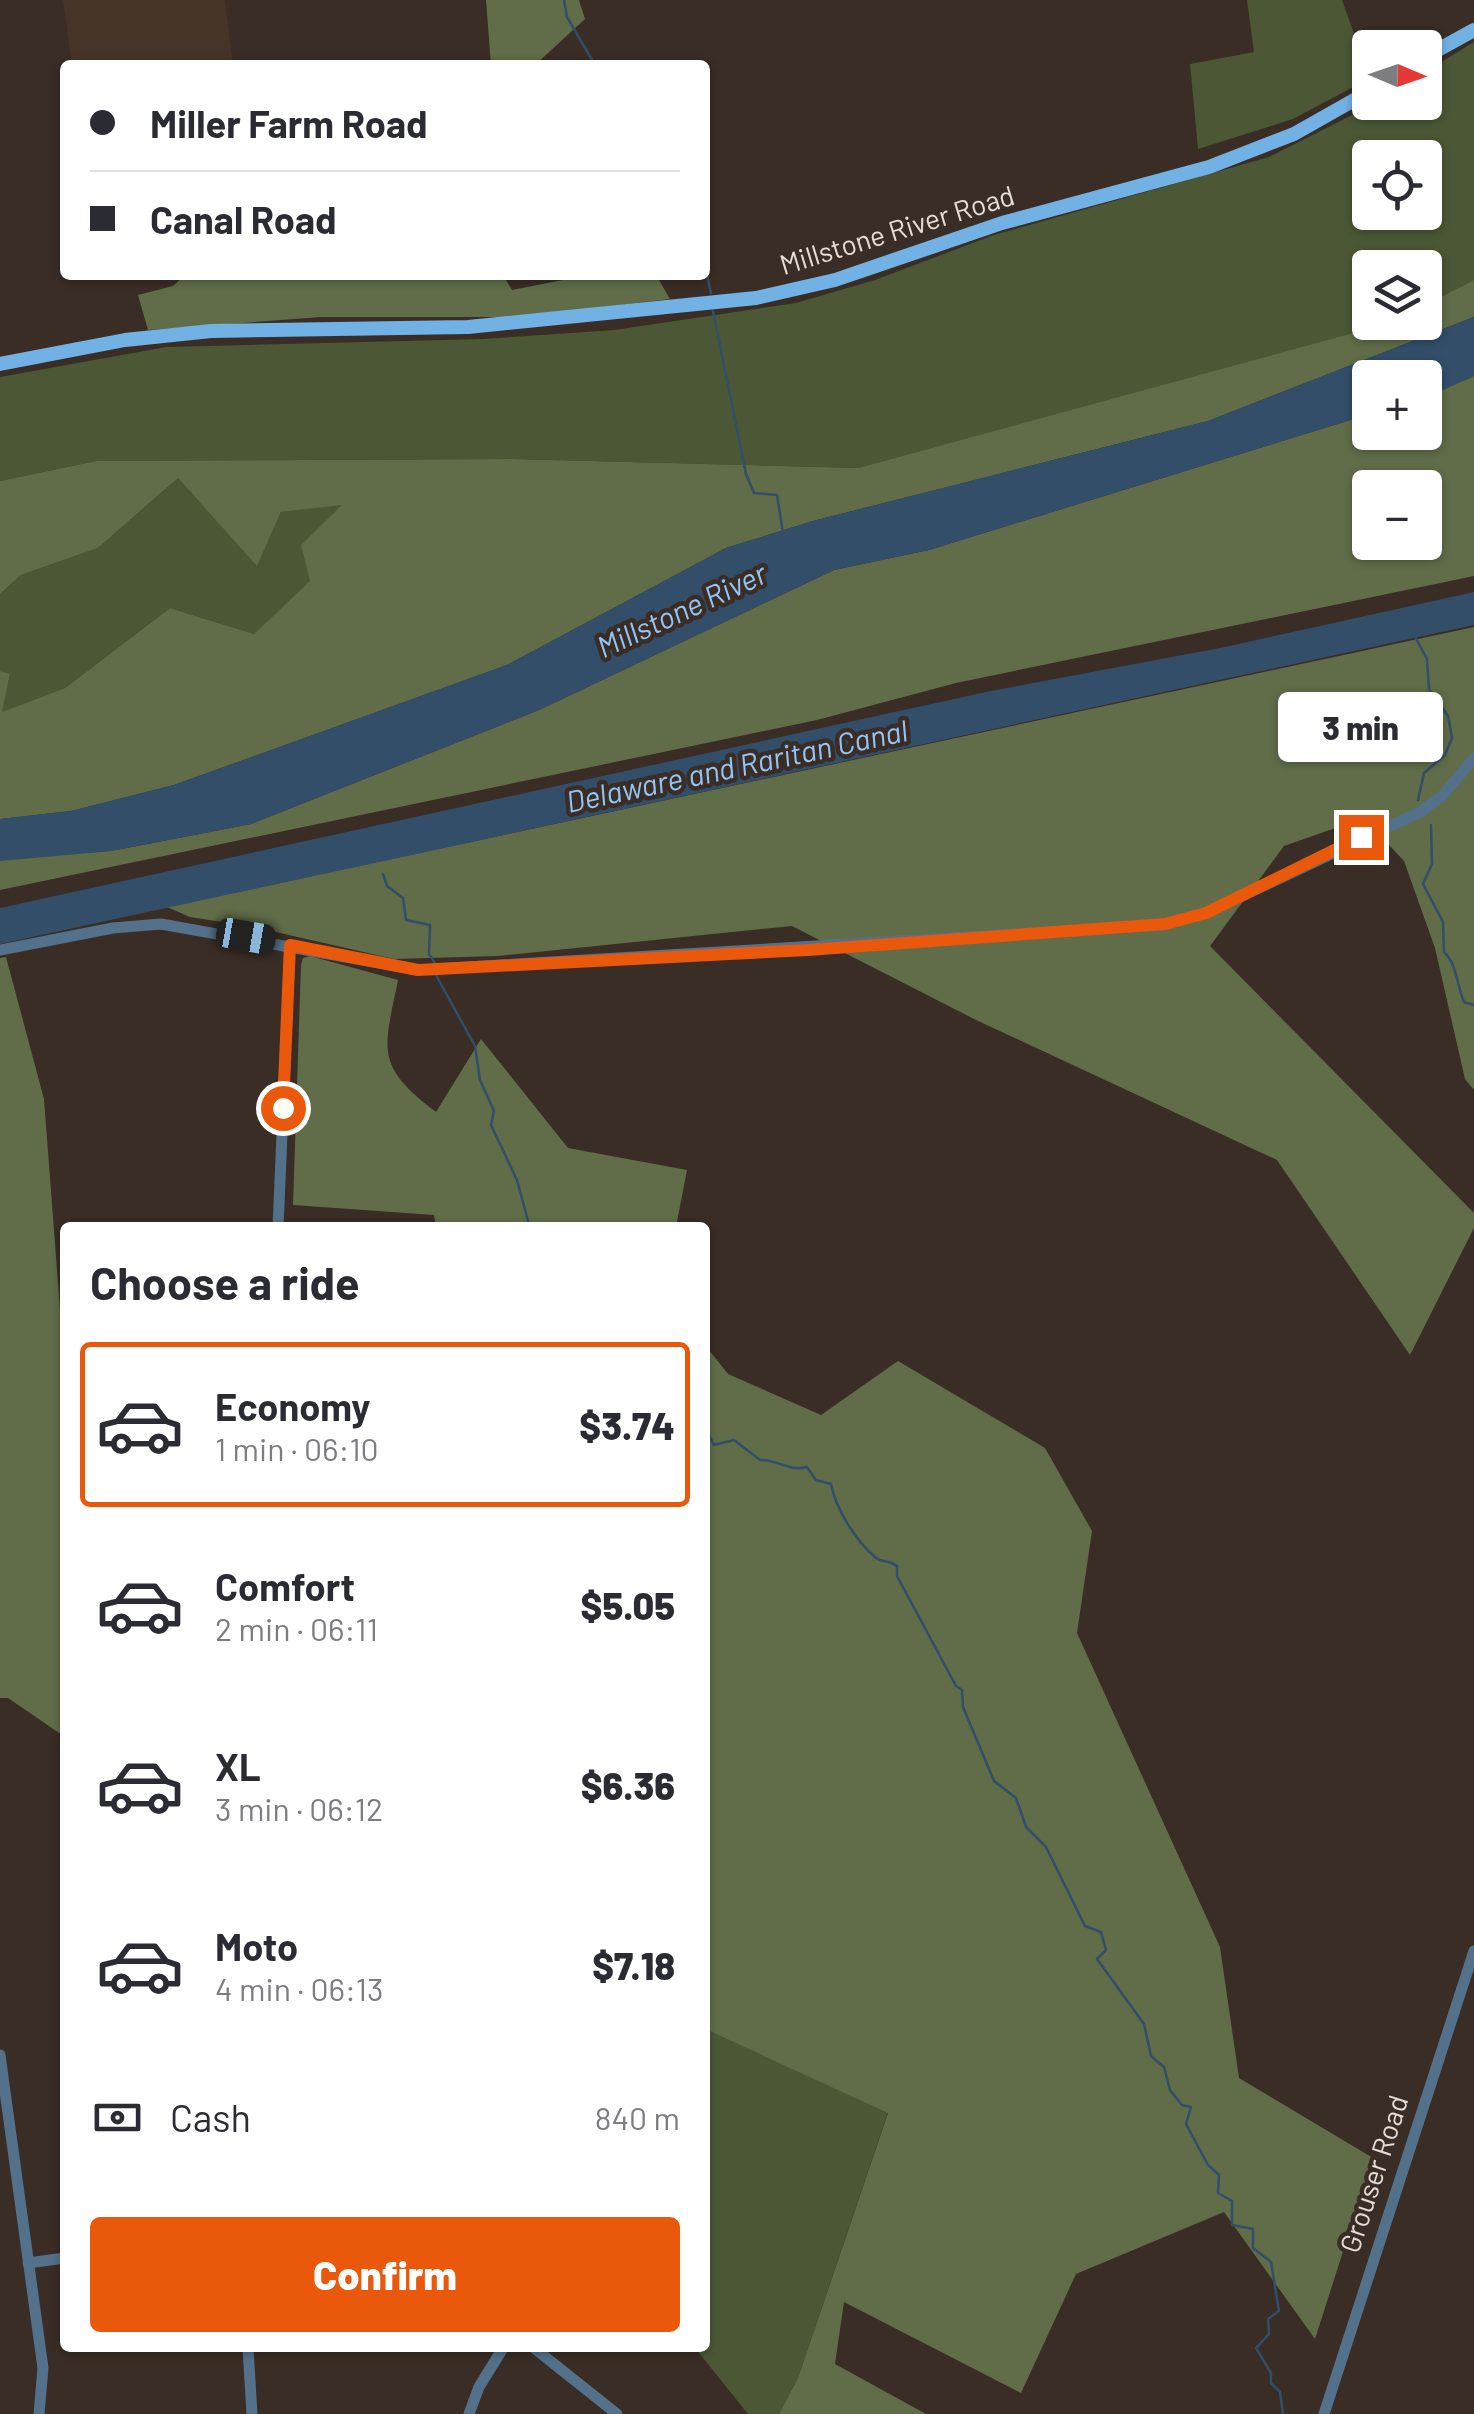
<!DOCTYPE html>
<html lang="en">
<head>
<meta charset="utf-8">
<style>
  body { margin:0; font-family:Barlow,sans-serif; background:#f7f7f7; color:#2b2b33; height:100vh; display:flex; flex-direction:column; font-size:38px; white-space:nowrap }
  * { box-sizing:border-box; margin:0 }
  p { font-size:32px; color:#7c7c81 }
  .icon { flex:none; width:55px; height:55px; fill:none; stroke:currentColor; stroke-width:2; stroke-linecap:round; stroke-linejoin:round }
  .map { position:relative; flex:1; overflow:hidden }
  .side { position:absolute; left:60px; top:1222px; width:650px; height:1130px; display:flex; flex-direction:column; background:#fff; border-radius:10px; box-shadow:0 2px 8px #0004 }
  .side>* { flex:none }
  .top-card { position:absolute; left:60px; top:60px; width:650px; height:220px; border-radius:10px; box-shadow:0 2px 8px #0004; display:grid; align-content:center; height:220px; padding:0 30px; background:#fff }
  .needle { width:65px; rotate:92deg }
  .controls { position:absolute; left:1352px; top:30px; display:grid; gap:20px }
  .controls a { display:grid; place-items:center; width:90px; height:90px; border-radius:10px; background:#fff; box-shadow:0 2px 8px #0004; font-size:50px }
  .end { position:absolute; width:45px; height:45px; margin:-22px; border:12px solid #ea580c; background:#fff; box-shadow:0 0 0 5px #fff }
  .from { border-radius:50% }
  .bubble { position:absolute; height:70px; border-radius:10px; background:#fff; box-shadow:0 2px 8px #0004; font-size:32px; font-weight:800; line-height:70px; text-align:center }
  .car { position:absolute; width:30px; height:60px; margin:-30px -15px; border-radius:12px; box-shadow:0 0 8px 2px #0007; background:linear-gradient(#222 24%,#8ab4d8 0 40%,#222 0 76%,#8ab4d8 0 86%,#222 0) }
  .top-card b { display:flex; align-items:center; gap:35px; height:95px; font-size:38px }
  .top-card b+b { border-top:2px solid #e1e1e2 }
  .top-card i { width:25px; height:25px; background:#2b2b33 }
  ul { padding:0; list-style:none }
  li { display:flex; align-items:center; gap:30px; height:165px; margin:0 20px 15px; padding:0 10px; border:5px solid transparent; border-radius:10px }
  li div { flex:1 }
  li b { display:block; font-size:38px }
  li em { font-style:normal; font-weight:800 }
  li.on { border-color:#ea580c }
  li>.icon { width:90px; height:90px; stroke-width:1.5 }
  h2 { padding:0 30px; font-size:45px; line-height:120px }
  .pay { display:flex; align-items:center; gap:25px; height:110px; padding:0 30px; font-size:38px }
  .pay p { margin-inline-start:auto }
  .action { display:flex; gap:20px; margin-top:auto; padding:20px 30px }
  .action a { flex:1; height:115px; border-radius:10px; background:#ea580c; color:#fff; font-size:40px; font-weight:800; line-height:115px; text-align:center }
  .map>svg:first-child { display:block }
</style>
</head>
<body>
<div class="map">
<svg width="1474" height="2414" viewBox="0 0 1474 2414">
  <rect width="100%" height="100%" fill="#392d25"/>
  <path fill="#463428" d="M63 0H225L233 65H72Z"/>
  <g fill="#4b5735" fill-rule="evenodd">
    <path d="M1247 0H1342L1370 78 1293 119 1198 149 1190 64 1254 52Z"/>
    <path d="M1474 42V280L1425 305V268H1370V322L1390 323 1379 328 858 468 513 459 96 461 0 481V377L166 347 483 339 614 330 796 303 875 280 994 235 1269 157 1376 103 1425 102V72ZM1370 158H1425V212H1370Z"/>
    <path d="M178 478 257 565 281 512 343 504 311 581 254 634 170 608 65 688 1 713 10 675 0 671V594L21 575 98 548Z"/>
    <path d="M705 2029 888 2112 798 2378 779 2414H748L695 2348H705Z"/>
  </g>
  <g fill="#606d48" fill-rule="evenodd">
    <path d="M486 0H579L585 19 535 65H491Z"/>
    <path d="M185 275H503L512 290 588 275H656L670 299 516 317H321L148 330 138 295 173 286Z"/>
    <path d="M1474 280V317L1208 421 813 521 726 548 507 665 174 785 71 811 0 819V671L10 674 2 712 65 688 170 608 254 634 310 581 301 545 342 505 281 512 257 566 178 478 98 548 21 575 0 594V481L96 461 513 459 858 468 1390 323 1425 322V305Z"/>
    <path d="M1474 376V576L956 683 817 720 0 890V859L111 851 251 824 539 710 834 570 929 550 1370 414V432H1425V397ZM1370 488H1425V542H1370Z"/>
    <path d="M1474 627V1090L1465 1079 1435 948 1404 861 1364 818 1284 846 1210 946 1474 1213V1228L1410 1355 1277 1160 976 1020 792 926 497 956 394 959 254 927 190 917 167 907Z"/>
    <path d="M310 956 398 980C384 1050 374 1065 436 1112L481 1039 568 1148 687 1170 676 1227H436L434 1215 293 1205 301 965 303 958Z"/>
    <path d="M6 957 44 1099 65 1375V1737L8 1698H0V958Z"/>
    <path d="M705 1345 728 1374 821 1415 898 1361 1045 1448 1092 1531 1077 1633 1220 1947 1239 2078 1373 2158 1315 2339 1224 2212 1076 2274 1021 2393 844 2302 835 2364 926 2414H779L798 2378 888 2113 705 2029Z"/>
  </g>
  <g fill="#324e69">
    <path d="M1474 317V376L1428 397 1425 378H1370V414L929 550 834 570 539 710 251 824 111 851 0 861V819L71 811 174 785 507 665 726 548 813 521 1208 421Z"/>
    <path d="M1474 592V625L0 944V908L986 692 1225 647Z"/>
  </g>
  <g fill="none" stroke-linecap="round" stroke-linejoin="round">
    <g stroke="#324e69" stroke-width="2.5">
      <path d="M564 0 567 17 595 65"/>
      <path d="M705 267 711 293"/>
      <path d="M713 311 746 474 754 493 777 495 783 533"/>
      <path d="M1414 635 1427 659 1429 689 1448 716 1452 738 1445 755 1424 773 1418 800"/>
      <path d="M1431 825 1432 864 1423 884 1443 922 1444 952C1457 964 1457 986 1464 1002L1474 1005"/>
      <path d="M383 874 387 886 403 898 406 920 430 925 429 954 435 963"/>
      <path d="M436 975 475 1046 480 1080 494 1111 491 1125 517 1180 530 1228"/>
      <path d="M705 1427 714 1445 734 1440 760 1460C777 1459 789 1472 807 1467L816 1480 831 1484C836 1509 855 1540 876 1558 884 1564 888 1559 897 1566V1576L956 1686 962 1690 963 1707 994 1781 1016 1798 1026 1827 1046 1847 1085 1926 1101 1932 1106 1950 1097 1959 1144 2024 1151 2056 1164 2067 1170 2090 1182 2105 1191 2107 1186 2124 1208 2165 1219 2175 1218 2193 1232 2201V2225L1253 2229V2248L1271 2262 1279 2311 1268 2319 1269 2334 1256 2348 1271 2373V2383L1280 2392 1283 2414"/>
    </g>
    <g stroke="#53718a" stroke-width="11">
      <path d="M0 950 113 928 161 924 418 970 1165 925 1206 913 1420 812 1442 796 1474 758"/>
      <path d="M278 1228 290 945"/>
      <path d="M0 2055 43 2368 39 2414"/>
      <path d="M28 2263 65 2258"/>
      <path d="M248 2348 252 2414"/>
      <path d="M534 2348 617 2414"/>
      <path d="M469 2414 479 2387 503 2348"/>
      <path d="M1324 2414 1474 1951"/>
    </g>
    <g stroke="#71b1e4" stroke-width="14">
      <path d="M1425 57 1474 30"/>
      <path d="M0 364 125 340 211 331 468 327 756 298 835 280 1002 223 1209 167 1294 134 1370 91"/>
    </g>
  </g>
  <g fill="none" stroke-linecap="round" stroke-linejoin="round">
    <path stroke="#ea580c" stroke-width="12" d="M283 1108 290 945 418 970 808 950 1165 924 1206 913 1361 837"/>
  </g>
  <g text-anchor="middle" stroke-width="9" stroke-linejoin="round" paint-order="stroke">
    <g font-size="28" fill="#e6ddd8" stroke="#392d25">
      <text transform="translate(897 230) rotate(-17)" y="10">Millstone River Road</text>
      <text transform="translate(1374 2174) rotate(-72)" y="10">Grouser Road</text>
    </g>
    <g font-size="30" font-style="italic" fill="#93c4f5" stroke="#392d25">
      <text transform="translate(682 611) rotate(-25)" y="10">Millstone River</text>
      <text transform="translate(737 767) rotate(-12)" y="10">Delaware and Raritan Canal</text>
    </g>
  </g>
</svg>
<div class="controls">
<a><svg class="needle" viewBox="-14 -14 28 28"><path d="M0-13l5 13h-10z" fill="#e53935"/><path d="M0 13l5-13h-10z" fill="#7c7c81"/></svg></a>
<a><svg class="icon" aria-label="locate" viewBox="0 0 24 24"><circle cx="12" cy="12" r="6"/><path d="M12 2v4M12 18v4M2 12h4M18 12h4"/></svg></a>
<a><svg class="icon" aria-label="layers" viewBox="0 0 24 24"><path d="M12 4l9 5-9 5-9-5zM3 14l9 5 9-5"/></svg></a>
<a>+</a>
<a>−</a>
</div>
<i class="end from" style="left:283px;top:1108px"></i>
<i class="end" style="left:1361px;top:837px"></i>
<div class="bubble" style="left:1278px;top:692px;width:165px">3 min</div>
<i class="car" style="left:246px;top:936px;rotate:100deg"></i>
<div class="top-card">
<b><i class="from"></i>Miller Farm Road</b>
<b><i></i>Canal Road</b>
</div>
<section class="side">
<h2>Choose a ride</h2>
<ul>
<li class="on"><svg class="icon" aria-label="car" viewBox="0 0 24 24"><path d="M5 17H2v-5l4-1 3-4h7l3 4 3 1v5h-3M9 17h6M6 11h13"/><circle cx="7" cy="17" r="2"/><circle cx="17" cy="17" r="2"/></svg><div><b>Economy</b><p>1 min · 06:10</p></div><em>$3.74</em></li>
<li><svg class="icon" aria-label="car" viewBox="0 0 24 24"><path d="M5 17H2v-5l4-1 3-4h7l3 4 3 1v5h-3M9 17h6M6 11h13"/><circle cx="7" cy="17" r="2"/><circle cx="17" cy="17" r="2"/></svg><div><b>Comfort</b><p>2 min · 06:11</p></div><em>$5.05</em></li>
<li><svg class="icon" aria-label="car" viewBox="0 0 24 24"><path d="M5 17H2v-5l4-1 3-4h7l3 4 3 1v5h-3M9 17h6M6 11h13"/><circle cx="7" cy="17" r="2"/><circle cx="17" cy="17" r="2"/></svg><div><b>XL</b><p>3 min · 06:12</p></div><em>$6.36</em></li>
<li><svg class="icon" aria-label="car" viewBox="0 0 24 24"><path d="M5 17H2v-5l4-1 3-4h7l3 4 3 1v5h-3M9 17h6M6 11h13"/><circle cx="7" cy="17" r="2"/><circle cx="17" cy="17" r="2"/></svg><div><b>Moto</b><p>4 min · 06:13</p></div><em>$7.18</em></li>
</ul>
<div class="pay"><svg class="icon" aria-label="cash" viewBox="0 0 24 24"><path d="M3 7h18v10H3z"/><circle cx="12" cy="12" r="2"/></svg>Cash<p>840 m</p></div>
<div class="action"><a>Confirm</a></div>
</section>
</div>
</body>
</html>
